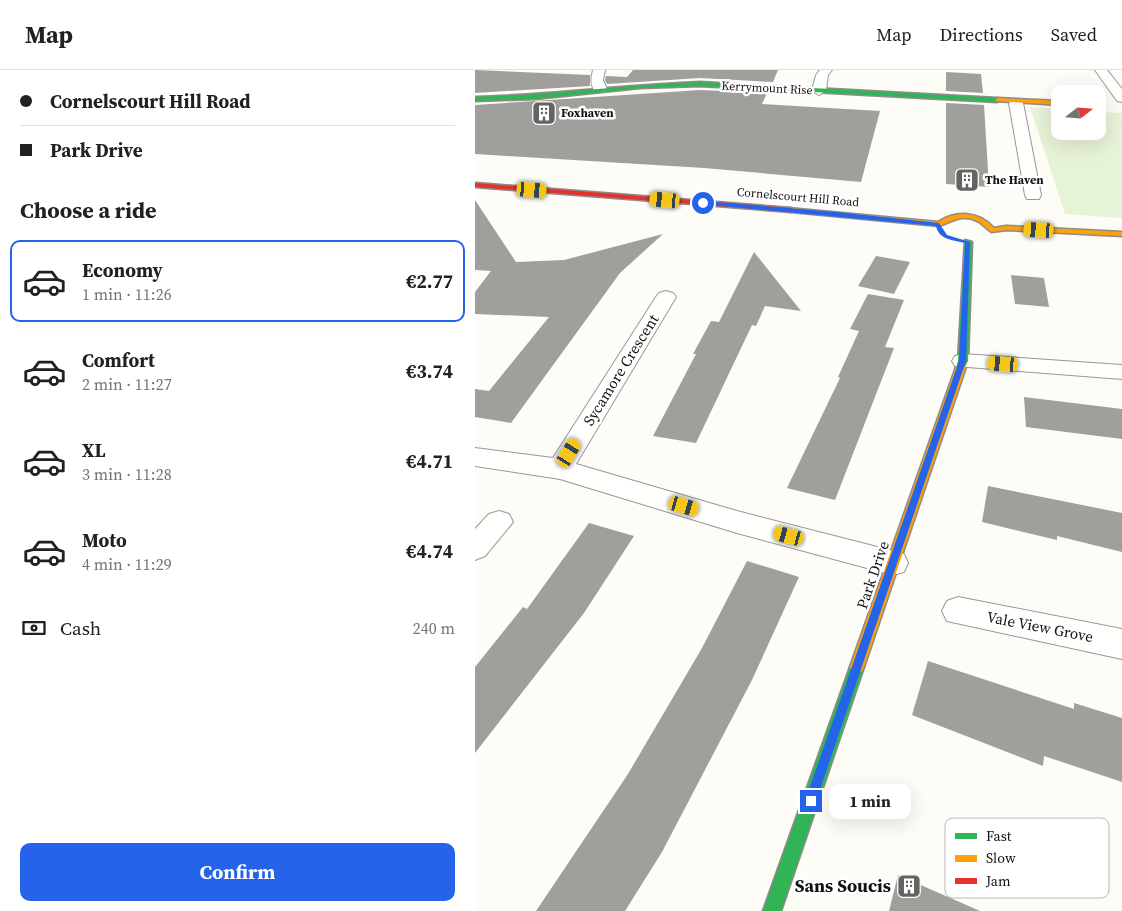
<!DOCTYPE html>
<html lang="en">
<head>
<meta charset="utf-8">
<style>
  body { margin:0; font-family:"Source Serif 4",serif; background:#f2f2f2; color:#202124; height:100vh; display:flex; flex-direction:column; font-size:19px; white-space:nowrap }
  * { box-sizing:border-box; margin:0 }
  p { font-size:16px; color:#757577 }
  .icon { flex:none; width:28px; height:28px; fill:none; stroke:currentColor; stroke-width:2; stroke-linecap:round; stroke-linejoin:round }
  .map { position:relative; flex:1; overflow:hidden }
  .sheet { display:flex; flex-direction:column; background:#fff; width:475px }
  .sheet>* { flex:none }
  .banner { display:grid; align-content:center; height:110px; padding:0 20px; background:#fff }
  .needle { width:32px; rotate:73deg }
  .tools { position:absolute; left:576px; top:15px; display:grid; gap:10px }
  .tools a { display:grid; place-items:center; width:55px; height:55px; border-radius:10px; background:#fff; box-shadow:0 5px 20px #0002; font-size:25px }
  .end { position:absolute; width:22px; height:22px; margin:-11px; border:6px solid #2563eb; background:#fff; box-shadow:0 0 0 2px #fff }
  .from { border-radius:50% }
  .bubble { position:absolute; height:35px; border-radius:10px; background:#fff; box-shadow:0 5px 20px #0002; font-size:16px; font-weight:700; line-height:35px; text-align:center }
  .car { position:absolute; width:15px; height:30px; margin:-15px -8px; border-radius:6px; box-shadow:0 0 4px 1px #0007; background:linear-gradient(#f5c518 24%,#345 0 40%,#f5c518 0 76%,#345 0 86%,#f5c518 0) }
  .banner b { display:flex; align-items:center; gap:18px; height:48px; font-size:19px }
  .banner b+b { border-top:1px solid #e0e0e0 }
  .banner i { width:12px; height:12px; background:#202124 }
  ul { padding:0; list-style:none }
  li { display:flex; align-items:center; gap:15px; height:82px; margin:0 10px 8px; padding:0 10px; border:2px solid transparent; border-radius:10px }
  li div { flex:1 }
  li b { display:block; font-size:19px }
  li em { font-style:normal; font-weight:700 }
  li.active { border-color:#2563eb }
  li>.icon { width:45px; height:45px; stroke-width:1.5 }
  h2 { padding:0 20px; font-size:22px; line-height:60px }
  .pay { display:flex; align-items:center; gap:12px; height:55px; padding:0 20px; font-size:19px }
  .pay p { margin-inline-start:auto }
  .cta { display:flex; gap:10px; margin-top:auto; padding:10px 20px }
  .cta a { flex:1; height:58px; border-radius:10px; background:#2563eb; color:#fff; font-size:20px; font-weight:700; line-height:58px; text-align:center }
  header { display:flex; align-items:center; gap:30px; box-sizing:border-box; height:70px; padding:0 25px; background:#fff; border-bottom:1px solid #e0e0e0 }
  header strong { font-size:24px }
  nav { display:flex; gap:28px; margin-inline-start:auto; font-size:18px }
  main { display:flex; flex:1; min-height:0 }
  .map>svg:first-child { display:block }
</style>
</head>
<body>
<header>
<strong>Map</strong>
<nav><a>Map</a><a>Directions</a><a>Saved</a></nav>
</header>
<main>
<section class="sheet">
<div class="banner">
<b><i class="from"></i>Cornelscourt Hill Road</b>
<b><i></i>Park Drive</b>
</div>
<h2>Choose a ride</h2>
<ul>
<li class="active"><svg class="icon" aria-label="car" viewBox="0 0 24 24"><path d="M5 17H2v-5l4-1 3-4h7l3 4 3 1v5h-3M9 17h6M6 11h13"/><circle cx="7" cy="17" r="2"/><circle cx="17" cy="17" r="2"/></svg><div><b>Economy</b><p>1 min · 11:26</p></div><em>€2.77</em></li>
<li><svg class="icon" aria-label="car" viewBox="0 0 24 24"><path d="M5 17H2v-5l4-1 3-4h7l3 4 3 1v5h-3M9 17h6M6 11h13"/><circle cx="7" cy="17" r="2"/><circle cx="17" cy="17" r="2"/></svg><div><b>Comfort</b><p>2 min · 11:27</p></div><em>€3.74</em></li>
<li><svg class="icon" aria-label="car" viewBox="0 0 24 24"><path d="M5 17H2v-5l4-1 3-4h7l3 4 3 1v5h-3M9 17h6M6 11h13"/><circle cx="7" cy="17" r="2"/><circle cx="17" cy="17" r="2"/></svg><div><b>XL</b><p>3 min · 11:28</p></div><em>€4.71</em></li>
<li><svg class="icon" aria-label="car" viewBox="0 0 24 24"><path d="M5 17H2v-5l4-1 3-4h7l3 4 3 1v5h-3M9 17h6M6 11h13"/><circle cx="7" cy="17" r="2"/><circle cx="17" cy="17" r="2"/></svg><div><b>Moto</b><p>4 min · 11:29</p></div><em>€4.74</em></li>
</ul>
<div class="pay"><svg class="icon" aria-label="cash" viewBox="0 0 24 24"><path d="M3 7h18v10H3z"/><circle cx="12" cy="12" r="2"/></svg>Cash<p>240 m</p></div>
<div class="cta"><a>Confirm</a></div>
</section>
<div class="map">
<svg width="647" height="841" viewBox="0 0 647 841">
  <rect width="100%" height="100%" fill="#fdfcf7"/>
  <path fill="#e7f3d7" d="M555 37 585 39V61H622L623 42 647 43V148L590 144Z"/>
  <g fill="#a19f9c">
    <path d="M0 0 115 5V16L0 23Z"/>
    <path d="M158 0H303L298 12 225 8 132 14 130 10 131 6 152 7Z"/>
    <path d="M471 2 506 4 508 23 471 21Z"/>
    <path d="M225 20 292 23 287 34 405 41 386 112 229 98 0 84V35Z"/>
    <path d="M471 33 509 35 514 117 471 114Z"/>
    <path d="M0 130 41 192 89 190 188 164 145 203 36 353 0 347V319L14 321 74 247 0 244V222L16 201 0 200Z"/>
    <path d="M279 182 326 241 290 236 281 256 277 255 221 373 178 366 221 284H218L236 251 244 252Z"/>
    <path d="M401 186 435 192 419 224 383 216Z"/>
    <path d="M536 205 569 208 574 237 540 234Z"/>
    <path d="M393 224 429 230 410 277 419 278 360 430 312 418 365 308 363 307 384 261 375 259Z"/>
    <path d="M549 327 647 339V369L551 357Z"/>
    <path d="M513 416 647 443V482L582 466V470L507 452Z"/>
    <path d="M114 453 159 466 109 543 0 683V597L48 537 52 539Z"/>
    <path d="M272 491 324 507 277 610 187 782 150 841H61L153 704 227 578Z"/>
    <path d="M453 591 599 639V633L647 648V712L569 686 568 696 437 645Z"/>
    <path d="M423 805 505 841H414Z"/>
  </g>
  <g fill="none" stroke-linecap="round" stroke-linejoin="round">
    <g stroke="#979795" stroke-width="2">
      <g id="street">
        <path d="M118 0H130L128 10 132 19 130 22H120C115 14 116 8 118 0Z"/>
        <path d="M345 0H357L353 5 351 21 344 25 337 21 341 5Z"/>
        <path d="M620 0H632L647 19V32L642 31Z"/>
        <path d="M541 29 548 33 566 125 564 129H552L550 125 534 33Z"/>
        <path d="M191 221 198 223 201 227 101 394 262 441 418 481 429 484 433 493 429 502 418 505 262 463 85 409 0 396V378L78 388 181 227 184 223Z"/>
        <path d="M488 284 647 295V309L480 296 477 291 480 286Z"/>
        <path d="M24 441 34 444 38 452 10 486 0 490V459L14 444Z"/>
        <path d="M483 527 647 559V589L472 551 467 541 472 531Z"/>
      </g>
    </g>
    <g stroke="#8e8d8b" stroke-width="3">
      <g id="fast">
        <path d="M225 12 522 28 525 30 522 32 225 16 165 18 60 29 0 31V27C75 25 150 15 225 12Z"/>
        <path d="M490 170 497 172 493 291 489 299 486 300 481 297 483 291Z"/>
        <path d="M382 591 387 593 389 597 306 841H288L375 597 377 593Z"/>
      </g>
    </g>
    <g stroke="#8e8d8b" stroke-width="3">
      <g id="slow">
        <path d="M522 28 585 31V35L520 31Z"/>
        <path d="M313 138 463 152C481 140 504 141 519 158L531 156 647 162V166L531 160 517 162C512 160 509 155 504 152 489 143 478 151 464 156L316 142 312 140Z"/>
        <path d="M486 294 491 297 389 597 387 601 382 603 377 601 375 597 481 297Z"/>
      </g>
    </g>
    <g stroke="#8e8d8b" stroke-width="3">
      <path id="jam" d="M0 113 316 138 320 140 316 142 0 117Z"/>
    </g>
    <use href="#street" fill="#fffffe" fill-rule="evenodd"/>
    <use href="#fast" fill="#30b455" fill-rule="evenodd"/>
    <use href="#slow" fill="#ff9f0a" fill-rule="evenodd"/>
    <use href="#jam" fill="#e5322d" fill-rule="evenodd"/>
  </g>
  <path fill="#2563eb" d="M228 131 361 142 464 153 472 165 495 172 491 291 341 731 336 737 330 731 484 291 490 173C478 170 464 170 461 156L226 134Z"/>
  <defs>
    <g id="building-square" transform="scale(1.25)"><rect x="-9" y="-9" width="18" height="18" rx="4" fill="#646362" stroke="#fff"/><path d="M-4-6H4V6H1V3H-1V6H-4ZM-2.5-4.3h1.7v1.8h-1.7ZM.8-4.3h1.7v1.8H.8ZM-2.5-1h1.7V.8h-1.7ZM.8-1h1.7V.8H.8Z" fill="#fff"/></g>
  </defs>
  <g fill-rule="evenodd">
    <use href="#building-square" x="69" y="43"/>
    <use href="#building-square" x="492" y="110"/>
    <use href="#building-square" x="434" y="816"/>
  </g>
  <g text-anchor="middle" stroke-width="5" stroke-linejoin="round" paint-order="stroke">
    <g font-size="12" fill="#111" stroke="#fff">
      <text transform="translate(292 18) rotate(3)" y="4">Kerrymount Rise</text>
      <text transform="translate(323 127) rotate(5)" y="4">Cornelscourt Hill Road</text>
    </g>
    <g font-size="12" font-weight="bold" fill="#111" stroke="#fff" text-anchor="start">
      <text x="86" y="47">Foxhaven</text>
      <text x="510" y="114">The Haven</text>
    </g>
    <g font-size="15" fill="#111" stroke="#fff">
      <text transform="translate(146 300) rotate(-58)" y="5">Sycamore Crescent</text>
      <text transform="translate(398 505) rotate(-71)" y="5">Park Drive</text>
      <text transform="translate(565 557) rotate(11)" y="5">Vale View Grove</text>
    </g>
    <g font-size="18" font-weight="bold" fill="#111" stroke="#fff" text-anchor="end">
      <text x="416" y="822">Sans Soucis</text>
    </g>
  </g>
  <rect x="470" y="748" width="164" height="80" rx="8" fill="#fff" stroke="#b8b8b8" stroke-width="1"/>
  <rect x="480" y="763" width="22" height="6" fill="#30b455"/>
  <rect x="480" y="785" width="22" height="7" fill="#ff9f0a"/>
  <rect x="480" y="808" width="22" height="6" fill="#e5322d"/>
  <g font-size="14" fill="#111">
    <text x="511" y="771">Fast</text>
    <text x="511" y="793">Slow</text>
    <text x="511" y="816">Jam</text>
  </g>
</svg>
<div class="tools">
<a><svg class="needle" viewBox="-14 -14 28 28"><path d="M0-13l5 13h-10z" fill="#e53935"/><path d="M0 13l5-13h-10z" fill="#757577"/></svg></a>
</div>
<i class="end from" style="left:228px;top:133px"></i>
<i class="end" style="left:336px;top:731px"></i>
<div class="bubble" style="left:354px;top:714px;width:82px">1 min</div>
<i class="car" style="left:57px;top:120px;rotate:94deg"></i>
<i class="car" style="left:190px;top:130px;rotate:275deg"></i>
<i class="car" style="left:564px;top:160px;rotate:273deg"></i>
<i class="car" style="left:528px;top:294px;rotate:274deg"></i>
<i class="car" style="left:94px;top:383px;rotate:32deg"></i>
<i class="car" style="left:209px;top:436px;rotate:106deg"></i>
<i class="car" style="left:314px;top:466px;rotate:285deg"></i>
</div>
</main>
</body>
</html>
